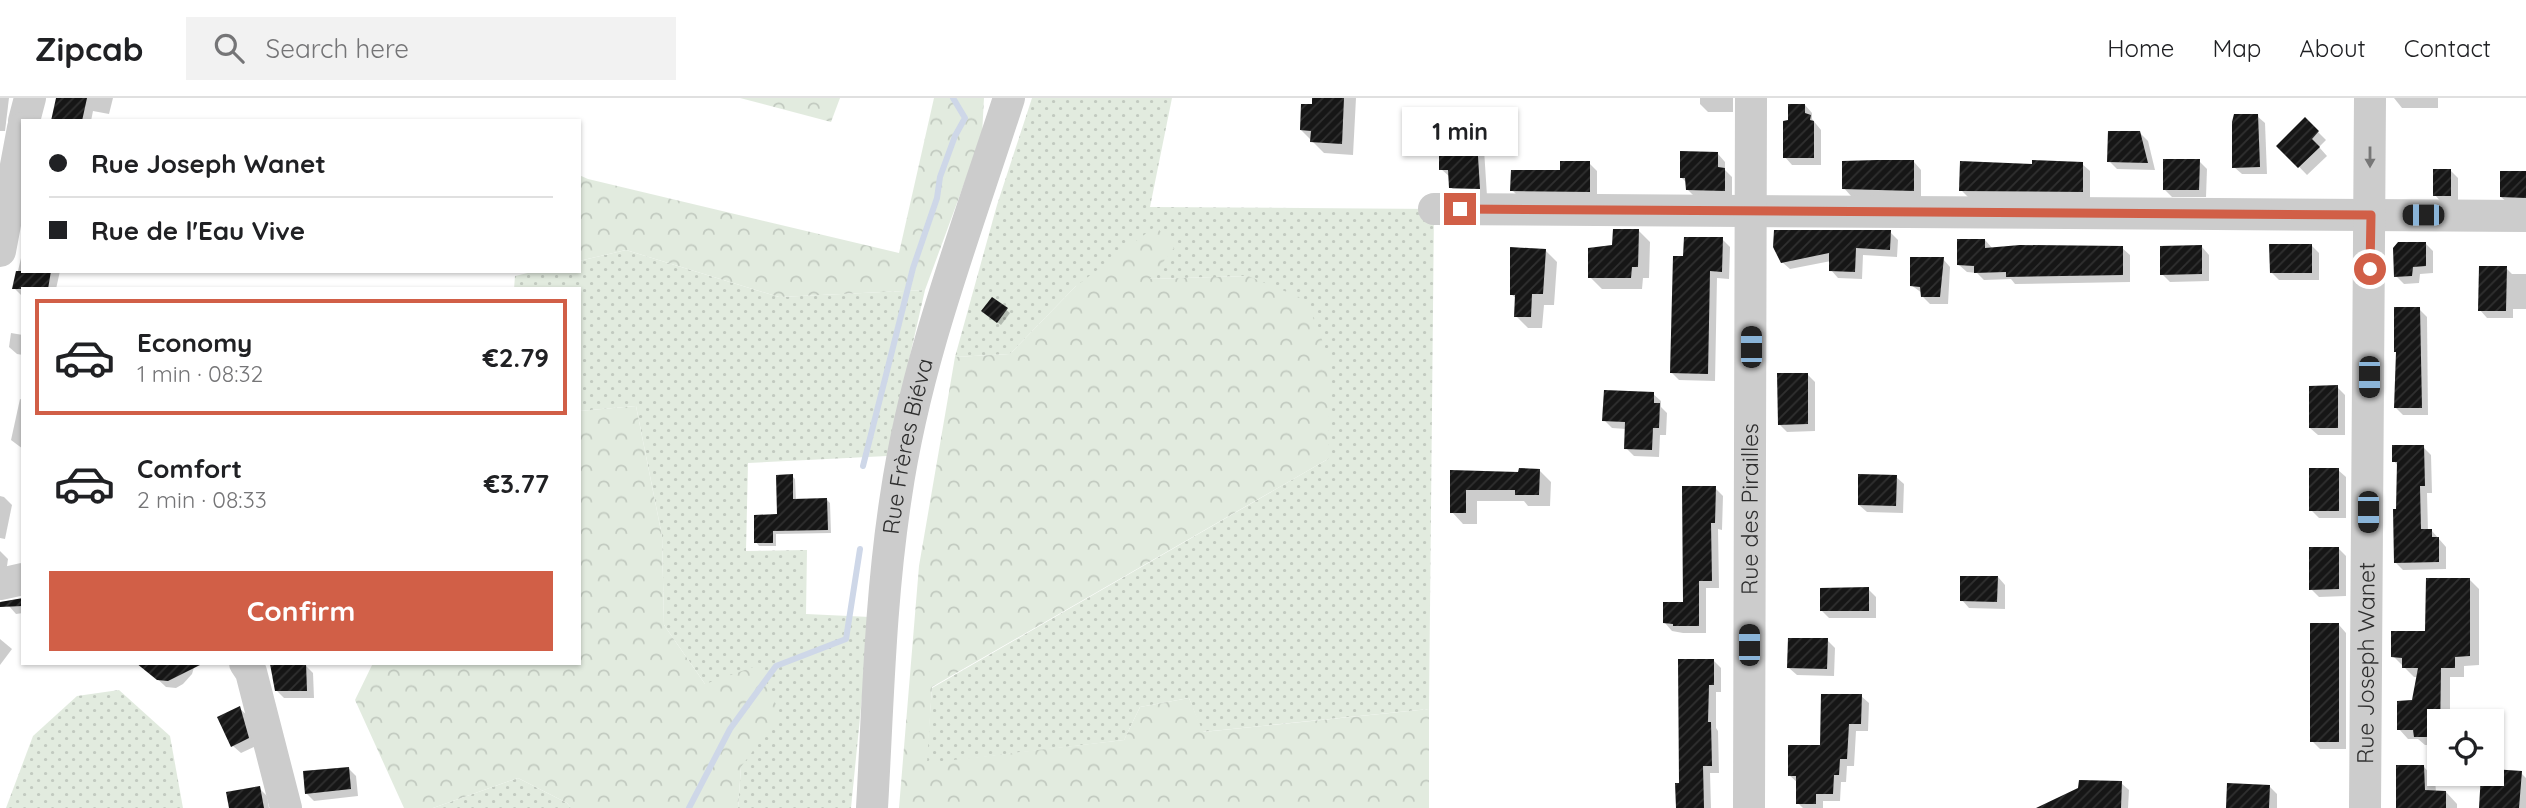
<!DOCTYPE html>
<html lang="en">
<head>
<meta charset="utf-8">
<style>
  body { margin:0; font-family:Quicksand,sans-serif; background:#f2f2f2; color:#202124; height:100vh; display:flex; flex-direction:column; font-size:26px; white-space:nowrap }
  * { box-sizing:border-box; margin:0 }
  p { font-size:23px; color:#757577 }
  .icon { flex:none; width:38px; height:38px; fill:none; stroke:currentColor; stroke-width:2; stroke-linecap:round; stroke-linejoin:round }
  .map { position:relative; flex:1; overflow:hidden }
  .panel { position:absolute; left:21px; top:189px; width:560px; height:378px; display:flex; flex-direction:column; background:#fff; border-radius:0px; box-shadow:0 2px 5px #0004 }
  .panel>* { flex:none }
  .top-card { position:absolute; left:21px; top:21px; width:560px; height:154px; border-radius:0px; box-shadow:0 2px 5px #0004; display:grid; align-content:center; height:154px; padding:0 28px; background:#fff }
  .tools { position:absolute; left:2427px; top:611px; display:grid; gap:14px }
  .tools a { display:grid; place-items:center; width:77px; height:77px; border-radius:0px; background:#fff; box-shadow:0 2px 5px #0004; font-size:35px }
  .end { position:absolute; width:32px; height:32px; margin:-16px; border:9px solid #d15f47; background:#fff; box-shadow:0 0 0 4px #fff }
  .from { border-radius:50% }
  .bubble { position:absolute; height:49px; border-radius:0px; background:#fff; box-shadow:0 2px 5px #0004; font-size:23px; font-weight:700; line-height:49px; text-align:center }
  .car { position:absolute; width:21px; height:42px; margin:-21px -10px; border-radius:9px; box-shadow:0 0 5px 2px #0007; background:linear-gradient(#222 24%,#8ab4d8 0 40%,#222 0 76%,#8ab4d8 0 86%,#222 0) }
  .top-card b { display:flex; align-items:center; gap:24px; height:66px; font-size:26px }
  .top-card b+b { border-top:2px solid #e0e0e0 }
  .top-card i { width:18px; height:18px; background:#202124 }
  ul { padding:12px 0 0; list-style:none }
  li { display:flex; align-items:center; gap:21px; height:116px; margin:0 14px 10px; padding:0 14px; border:4px solid transparent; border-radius:0px }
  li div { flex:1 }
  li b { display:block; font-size:26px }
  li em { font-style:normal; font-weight:700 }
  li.on { border-color:#d15f47 }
  li>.icon { width:63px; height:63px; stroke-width:1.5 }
  .button { display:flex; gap:14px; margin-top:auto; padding:14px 28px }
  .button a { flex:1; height:80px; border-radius:0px; background:#d15f47; color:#fff; font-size:28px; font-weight:700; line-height:80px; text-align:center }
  header { display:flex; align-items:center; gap:42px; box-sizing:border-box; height:98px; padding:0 35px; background:#fff; border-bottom:2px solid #e0e0e0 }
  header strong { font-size:33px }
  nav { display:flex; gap:38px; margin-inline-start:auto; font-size:24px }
  .search { width:490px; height:63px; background:#f2f2f2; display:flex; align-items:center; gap:18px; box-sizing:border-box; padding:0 24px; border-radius:0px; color:#757577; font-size:26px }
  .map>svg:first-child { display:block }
</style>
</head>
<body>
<header>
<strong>Zipcab</strong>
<div class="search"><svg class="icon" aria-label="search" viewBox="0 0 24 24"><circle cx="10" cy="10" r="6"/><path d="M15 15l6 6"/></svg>Search here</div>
<nav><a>Home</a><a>Map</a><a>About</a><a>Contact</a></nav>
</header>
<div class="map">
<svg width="2526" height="710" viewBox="0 0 2526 710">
  <defs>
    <pattern id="grass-dots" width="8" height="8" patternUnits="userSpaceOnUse" patternTransform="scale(1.75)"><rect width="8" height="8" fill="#e2ebdf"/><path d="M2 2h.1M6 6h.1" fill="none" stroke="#c2cac0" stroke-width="1.8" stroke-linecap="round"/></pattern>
    <pattern id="forest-crowns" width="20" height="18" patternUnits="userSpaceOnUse" patternTransform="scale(1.75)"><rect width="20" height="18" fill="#e2ebdf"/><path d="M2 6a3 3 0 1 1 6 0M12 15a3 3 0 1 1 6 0" fill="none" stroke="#c2cac0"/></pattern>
    <pattern id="building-hatch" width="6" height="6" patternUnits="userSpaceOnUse" patternTransform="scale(1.75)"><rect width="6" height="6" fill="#161616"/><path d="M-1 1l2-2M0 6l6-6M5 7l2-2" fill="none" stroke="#303030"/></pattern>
  </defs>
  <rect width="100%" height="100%" fill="#fff"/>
  <g fill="url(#grass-dots)">
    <path d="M1032 0H1172L1150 109 1434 111 1429 611 1202 634 1189 600 1140 609 1124 642 926 666 932 590 1328 361 1248 178 1150 181 1076 188 1010 256 955 259 997 107Z"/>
    <path d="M626 152 779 199 925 192 887 358 748 365 746 453 807 452 806 516 870 519 851 710H738L741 669 705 586 664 527 662 438 636 308 579 313V191H514L515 178 536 173H579V163Z"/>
    <path d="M119 592 170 638 183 710H6L33 638 77 598Z"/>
    <path d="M518 680 567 705 571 710H433Z"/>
  </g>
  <g fill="url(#forest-crowns)">
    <path d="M740 0H840L831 24Z"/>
    <path d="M934 0H984L982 37 925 192 779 199 626 152 579 163V77L588 81 899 155Z"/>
    <path d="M1156 128 1174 150 1150 181 1248 178 1306 202 1330 262 1328 361 932 589 927 665 1124 642 1140 609 1189 600 1203 634 1429 611V710H899L919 468 955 259 1010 256 1076 188Z"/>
    <path d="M636 308 662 438 664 527 705 586 759 567 780 616 741 669 738 710H571L567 705 518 680 433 710H404L355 602 373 565H579V313Z"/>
  </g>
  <g fill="#0003">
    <path d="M0 0H9L5 33H0Z"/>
    <path d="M57 0H113L109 16 93 13 91 23H53Z"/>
    <path d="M1314 0H1356L1353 57 1324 55 1301 32 1313 7Z"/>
    <path d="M1700 0H1733V14H1708L1700 6Z"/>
    <path d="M2394 0H2438V10H2402Z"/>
    <path d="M1805 7 1812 15V21L1821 32V67H1792L1785 59 1790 24Z"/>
    <path d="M2257 18 2265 25 2267 76H2242L2234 69Z"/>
    <path d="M2305 21 2326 42 2319 49 2327 58 2307 77 2279 48Z"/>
    <path d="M2140 35 2148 43 2155 72 2117 71 2109 63Z"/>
    <path d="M1477 43 1484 51 1487 98 1458 97 1451 89 1450 79 1441 71 1462 52Z"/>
    <path d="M1718 56 1725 64V72L1732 79V99H1695L1687 91V85L1681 79Z"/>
    <path d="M2199 63 2207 71 2206 99H2172L2164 91Z"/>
    <path d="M1914 64 1921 72V100L1851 98 1844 90Z"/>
    <path d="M1589 65 1597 73V101L1520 100 1512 92Z"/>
    <path d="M2082 66 2090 73V101L1969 100 1961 92Z"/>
    <path d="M2451 73 2458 80V105H2442L2435 97Z"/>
    <path d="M2526 75V107L2509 106 2501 99Z"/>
    <path d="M1638 132 1650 144 1649 180H1643L1642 191H1602L1590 179 1614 149Z"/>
    <path d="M1890 134 1898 142 1897 159 1863 157 1862 181 1838 180 1831 172V163L1790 171 1782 164Z"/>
    <path d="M1722 141 1730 149 1729 181 1717 180 1715 283 1679 282 1671 274 1685 160Z"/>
    <path d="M1985 142 1993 151 2122 150 2130 157V184L2015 186 2011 181 1984 182 1977 175 1967 174 1959 167Z"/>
    <path d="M2426 146 2433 153V175L2420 176 2419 185 2404 186 2396 178Z"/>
    <path d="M2311 147 2319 155V182H2279L2271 174Z"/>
    <path d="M2202 149 2209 157V183L2170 184 2162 176Z"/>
    <path d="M1545 152 1557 164 1554 207H1544L1542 230H1528L1516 218 1517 201 1511 196Z"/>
    <path d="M21 160 23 161V173H60L56 191H23L22 198 14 190Z"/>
    <path d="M1943 161 1950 169 1948 206H1930L1922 198V195L1911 187Z"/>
    <path d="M2506 170 2512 176H2526V211H2513V220H2487L2480 212Z"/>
    <path d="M993 201 1010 215 1001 227 987 216Z"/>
    <path d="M2419 211 2427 219 2428 317H2403L2395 309Z"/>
    <path d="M11 235 23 237V257L17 256 9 249Z"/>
    <path d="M1807 276 1815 284V333L1787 334 1779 326Z"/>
    <path d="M2337 289 2345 297V337H2318L2310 330Z"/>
    <path d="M1653 296 1661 303V309L1667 315 1666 337H1660L1659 359 1634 358 1626 350V331L1612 330 1604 322Z"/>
    <path d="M20 301 23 302V351L11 342Z"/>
    <path d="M2423 349 2431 357 2432 395H2427L2428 433H2432L2446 449V471L2403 472 2395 464 2398 368 2394 363Z"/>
    <path d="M1539 372 1551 384 1550 408H1528L1524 403H1477V426H1463L1452 414V374L1520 375Z"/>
    <path d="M2338 372 2346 379V420H2319L2311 412Z"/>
    <path d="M792 378 795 381 796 403 827 402 830 405 831 435 776 436V448H759L756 444 779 418Z"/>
    <path d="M1896 379 1904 386 1903 415 1867 414 1859 407Z"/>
    <path d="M1715 390 1723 398 1722 432 1718 431 1719 490H1706V535H1683L1672 533 1665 525 1685 506Z"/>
    <path d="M0 398 4 399 12 407 5 441 0 440Z"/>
    <path d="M2338 450 2346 458V498L2319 499 2311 491Z"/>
    <path d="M0 453 8 461 6 475 0 479Z"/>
    <path d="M1998 479 2005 487V511L1969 510 1962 502Z"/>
    <path d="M2469 481 2479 491V567L2464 568V579H2450V623H2440V647H2425L2418 641H2408L2399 631 2414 604 2418 579H2414L2393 558 2427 535Z"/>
    <path d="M1868 491 1876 499V520H1829L1821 512Z"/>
    <path d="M23 502V515L16 516 9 508Z"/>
    <path d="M2339 527 2346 535V651H2320L2312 643Z"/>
    <path d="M0 541 12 551 0 567Z"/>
    <path d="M1827 542 1835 550 1834 578 1797 577 1789 570Z"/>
    <path d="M1713 562 1721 570V594H1716V630L1718 633 1719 675H1710L1711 710H1677Z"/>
    <path d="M195 566 192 576 183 586 176 590 166 589 152 576Z"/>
    <path d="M305 567 313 575 314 600H284L277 593Z"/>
    <path d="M1861 598 1869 605 1868 633H1856L1854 668H1847L1846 684H1841L1840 703H1823V710H1803L1798 705V685L1789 677 1822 649Z"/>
    <path d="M239 610 247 617 256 648 241 655 233 648Z"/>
    <path d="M2424 669 2435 681 2436 694H2446L2457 706V710H2397Z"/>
    <path d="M348 670 356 678 358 698 314 703 306 695Z"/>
    <path d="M2492 673 2521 675 2526 680V710H2481L2483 676H2492Z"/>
    <path d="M2121 685 2129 692 2128 710H2040Z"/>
    <path d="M2270 689 2277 696V710H2228Z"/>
    <path d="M259 690 267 698 269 710H230Z"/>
  </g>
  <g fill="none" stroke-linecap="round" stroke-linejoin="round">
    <g stroke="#ced7e8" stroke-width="6">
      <path d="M863 368 913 170 937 100 940 79 955 38 965 20 953 0"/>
      <path d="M689 710 730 631 776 568 846 541 860 451"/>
    </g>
  </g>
  <g fill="url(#building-hatch)">
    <path d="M56 0H87L82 23H51Z"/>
    <path d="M1312 0H1344L1342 46 1310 44 1311 33 1300 32 1301 6H1312Z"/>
    <path d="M1788 6H1805V15L1811 17 1810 22 1814 23V60H1783V23L1788 22Z"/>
    <path d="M2234 16H2258L2260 69 2232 70V24Z"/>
    <path d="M2305 19 2319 33 2312 41 2320 49 2298 70 2276 48Z"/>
    <path d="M2108 33H2140L2148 65 2107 64Z"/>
    <path d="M1460 42H1477L1480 91 1449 90 1448 72H1439V51L1460 50Z"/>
    <path d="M1680 53 1718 54V69L1725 70V93L1686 92 1685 80H1680Z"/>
    <path d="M2163 61H2200L2199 92H2163Z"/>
    <path d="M1877 62H1914V93L1842 91V63Z"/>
    <path d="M2032 62 2083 64V94L1959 93 1960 63 2032 66Z"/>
    <path d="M1560 63H1590V94L1510 93 1511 72H1560Z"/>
    <rect x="2433" y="71" width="18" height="27"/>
    <path d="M2500 73H2526V100L2500 99Z"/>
    <path d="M1613 131H1639L1638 169H1632L1631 180H1588V150L1612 147Z"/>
    <path d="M1774 132H1891L1890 152 1856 150 1855 174 1829 173V155L1781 165 1773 149Z"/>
    <path d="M1684 139H1723L1722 174 1710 173 1708 276 1670 275 1673 158H1683Z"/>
    <path d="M1957 141H1985V150L2020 147 2123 148V177L2006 179V174L1974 175V168L1957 167Z"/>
    <path d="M2398 144H2426V168L2413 169 2412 178 2394 179 2393 150Z"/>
    <path d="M2269 146H2312V175H2270Z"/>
    <path d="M2202 147V176L2160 177V148Z"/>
    <path d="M1510 149 1546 151 1543 196H1532L1531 219H1514L1515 197H1510Z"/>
    <path d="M1910 159H1944L1940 199H1921L1920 189 1910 188Z"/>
    <path d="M2479 168H2507L2506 213H2478Z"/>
    <path d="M16 173H51L48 191H12Z"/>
    <path d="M992 199 1008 210 997 225 981 213Z"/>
    <path d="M2394 209H2420L2422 310H2394L2396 254H2394Z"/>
    <path d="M1777 275H1808V326L1778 327Z"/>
    <path d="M2338 287V330H2309V288Z"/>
    <path d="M1604 292 1654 294V305H1660L1659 330H1653L1652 352 1624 351 1625 324 1602 323Z"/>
    <path d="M2392 347H2424L2425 388H2420L2421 431H2432V439H2439V464L2394 465 2393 411H2396L2397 364H2392Z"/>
    <path d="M1519 370 1540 371 1539 397H1515V392H1466V415H1450V372L1518 374Z"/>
    <rect x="2309" y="370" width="30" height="43"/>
    <path d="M793 376V401L827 400 828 432 773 433V445H754V417L777 416 776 377Z"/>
    <path d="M1858 376 1897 377 1896 408 1858 407Z"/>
    <path d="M1682 388H1716L1715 425H1711L1712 483H1699V528H1673V526L1663 525V504H1683Z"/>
    <path d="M2309 449H2339V491L2309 492Z"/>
    <path d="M1960 478H1998L1997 504 1960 503Z"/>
    <path d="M2426 480H2470V558L2455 559V570H2441L2440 639H2414L2413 632H2397V603L2412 602 2418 570H2402V560L2391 559V533H2425Z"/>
    <path d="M1869 489V513H1820V490Z"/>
    <path d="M23 500V508L0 509V504Z"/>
    <rect x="2310" y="525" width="29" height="119"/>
    <path d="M1788 540H1828L1827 571 1787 570Z"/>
    <path d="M1678 561H1714V587H1709L1708 624H1711L1712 668H1703L1704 710H1676L1675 685H1679Z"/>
    <path d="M136 565H204L168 583 157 582Z"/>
    <path d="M306 565 307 593H275L270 566Z"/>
    <path d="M1821 596H1862L1861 626H1849L1847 661H1840L1839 677H1834L1833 696H1816V706H1796V678H1788V647H1820Z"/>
    <path d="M240 608 249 640 231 649 217 619Z"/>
    <path d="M2396 667H2424L2425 692 2446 693V710H2396Z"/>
    <path d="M349 669 351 691 305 696 303 673Z"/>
    <path d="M2492 671 2522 673 2519 710H2479L2481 676H2492Z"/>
    <path d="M2079 682 2122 683 2121 710H2036L2078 690Z"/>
    <path d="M2227 685 2270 687 2269 710H2226Z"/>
    <path d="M260 688 264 710H229L226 694Z"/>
  </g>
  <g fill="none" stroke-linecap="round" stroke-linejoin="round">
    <g stroke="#ccc" stroke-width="32">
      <path d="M24 23 30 0"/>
      <path d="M1434 111 2526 118"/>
      <path d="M0 153 23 30"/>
      <path d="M0 486 23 481"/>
      <path d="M245 565 251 574 286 710"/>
      <path id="s1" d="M872 710C878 606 880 501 896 398 916 261 967 131 1009 0"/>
      <path id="s2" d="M1749 710 1751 0"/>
      <path id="s3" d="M2365 710 2370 0"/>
    </g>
  </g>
  <defs><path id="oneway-solid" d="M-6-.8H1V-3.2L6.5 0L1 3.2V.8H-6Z" transform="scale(1.75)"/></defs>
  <use fill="#767676" href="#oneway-solid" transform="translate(2370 59) rotate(90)"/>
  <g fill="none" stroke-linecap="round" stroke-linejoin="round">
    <path stroke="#d15f47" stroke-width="9" d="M1460 111 2371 117 2370 171"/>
  </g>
  <g text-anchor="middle" stroke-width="7" stroke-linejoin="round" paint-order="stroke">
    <g font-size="23" fill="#2f2f2f" stroke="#fff">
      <text dy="8" stroke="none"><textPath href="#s1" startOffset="364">Rue Frères Biéva</textPath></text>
      <text dy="8" stroke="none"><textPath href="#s2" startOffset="299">Rue des Pirailles</textPath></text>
      <text dy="8" stroke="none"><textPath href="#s3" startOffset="145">Rue Joseph Wanet</textPath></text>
    </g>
  </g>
</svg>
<div class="tools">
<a><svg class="icon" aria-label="locate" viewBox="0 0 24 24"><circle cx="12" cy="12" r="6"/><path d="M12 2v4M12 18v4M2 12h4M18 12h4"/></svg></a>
</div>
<i class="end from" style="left:2370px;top:171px"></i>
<i class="end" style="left:1460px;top:111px"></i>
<div class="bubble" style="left:1402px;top:9px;width:116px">1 min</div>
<i class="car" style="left:2423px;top:117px;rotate:270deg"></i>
<i class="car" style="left:1751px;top:249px;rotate:0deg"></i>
<i class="car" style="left:2369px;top:279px;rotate:180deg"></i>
<i class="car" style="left:2368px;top:414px;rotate:180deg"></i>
<i class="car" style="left:1749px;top:547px;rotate:0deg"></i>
<div class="top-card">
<b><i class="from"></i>Rue Joseph Wanet</b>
<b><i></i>Rue de l'Eau Vive</b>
</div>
<section class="panel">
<ul>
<li class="on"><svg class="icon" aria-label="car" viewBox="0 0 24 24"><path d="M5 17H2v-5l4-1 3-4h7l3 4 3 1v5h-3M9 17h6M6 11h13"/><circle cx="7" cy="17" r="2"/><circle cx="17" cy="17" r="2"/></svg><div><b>Economy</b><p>1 min · 08:32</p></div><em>€2.79</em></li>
<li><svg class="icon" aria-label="car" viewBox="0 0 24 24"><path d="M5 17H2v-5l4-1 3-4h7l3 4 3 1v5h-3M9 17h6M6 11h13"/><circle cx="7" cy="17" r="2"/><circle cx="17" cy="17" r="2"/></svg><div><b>Comfort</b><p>2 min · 08:33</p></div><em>€3.77</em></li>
</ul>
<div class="button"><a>Confirm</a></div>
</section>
</div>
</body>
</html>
